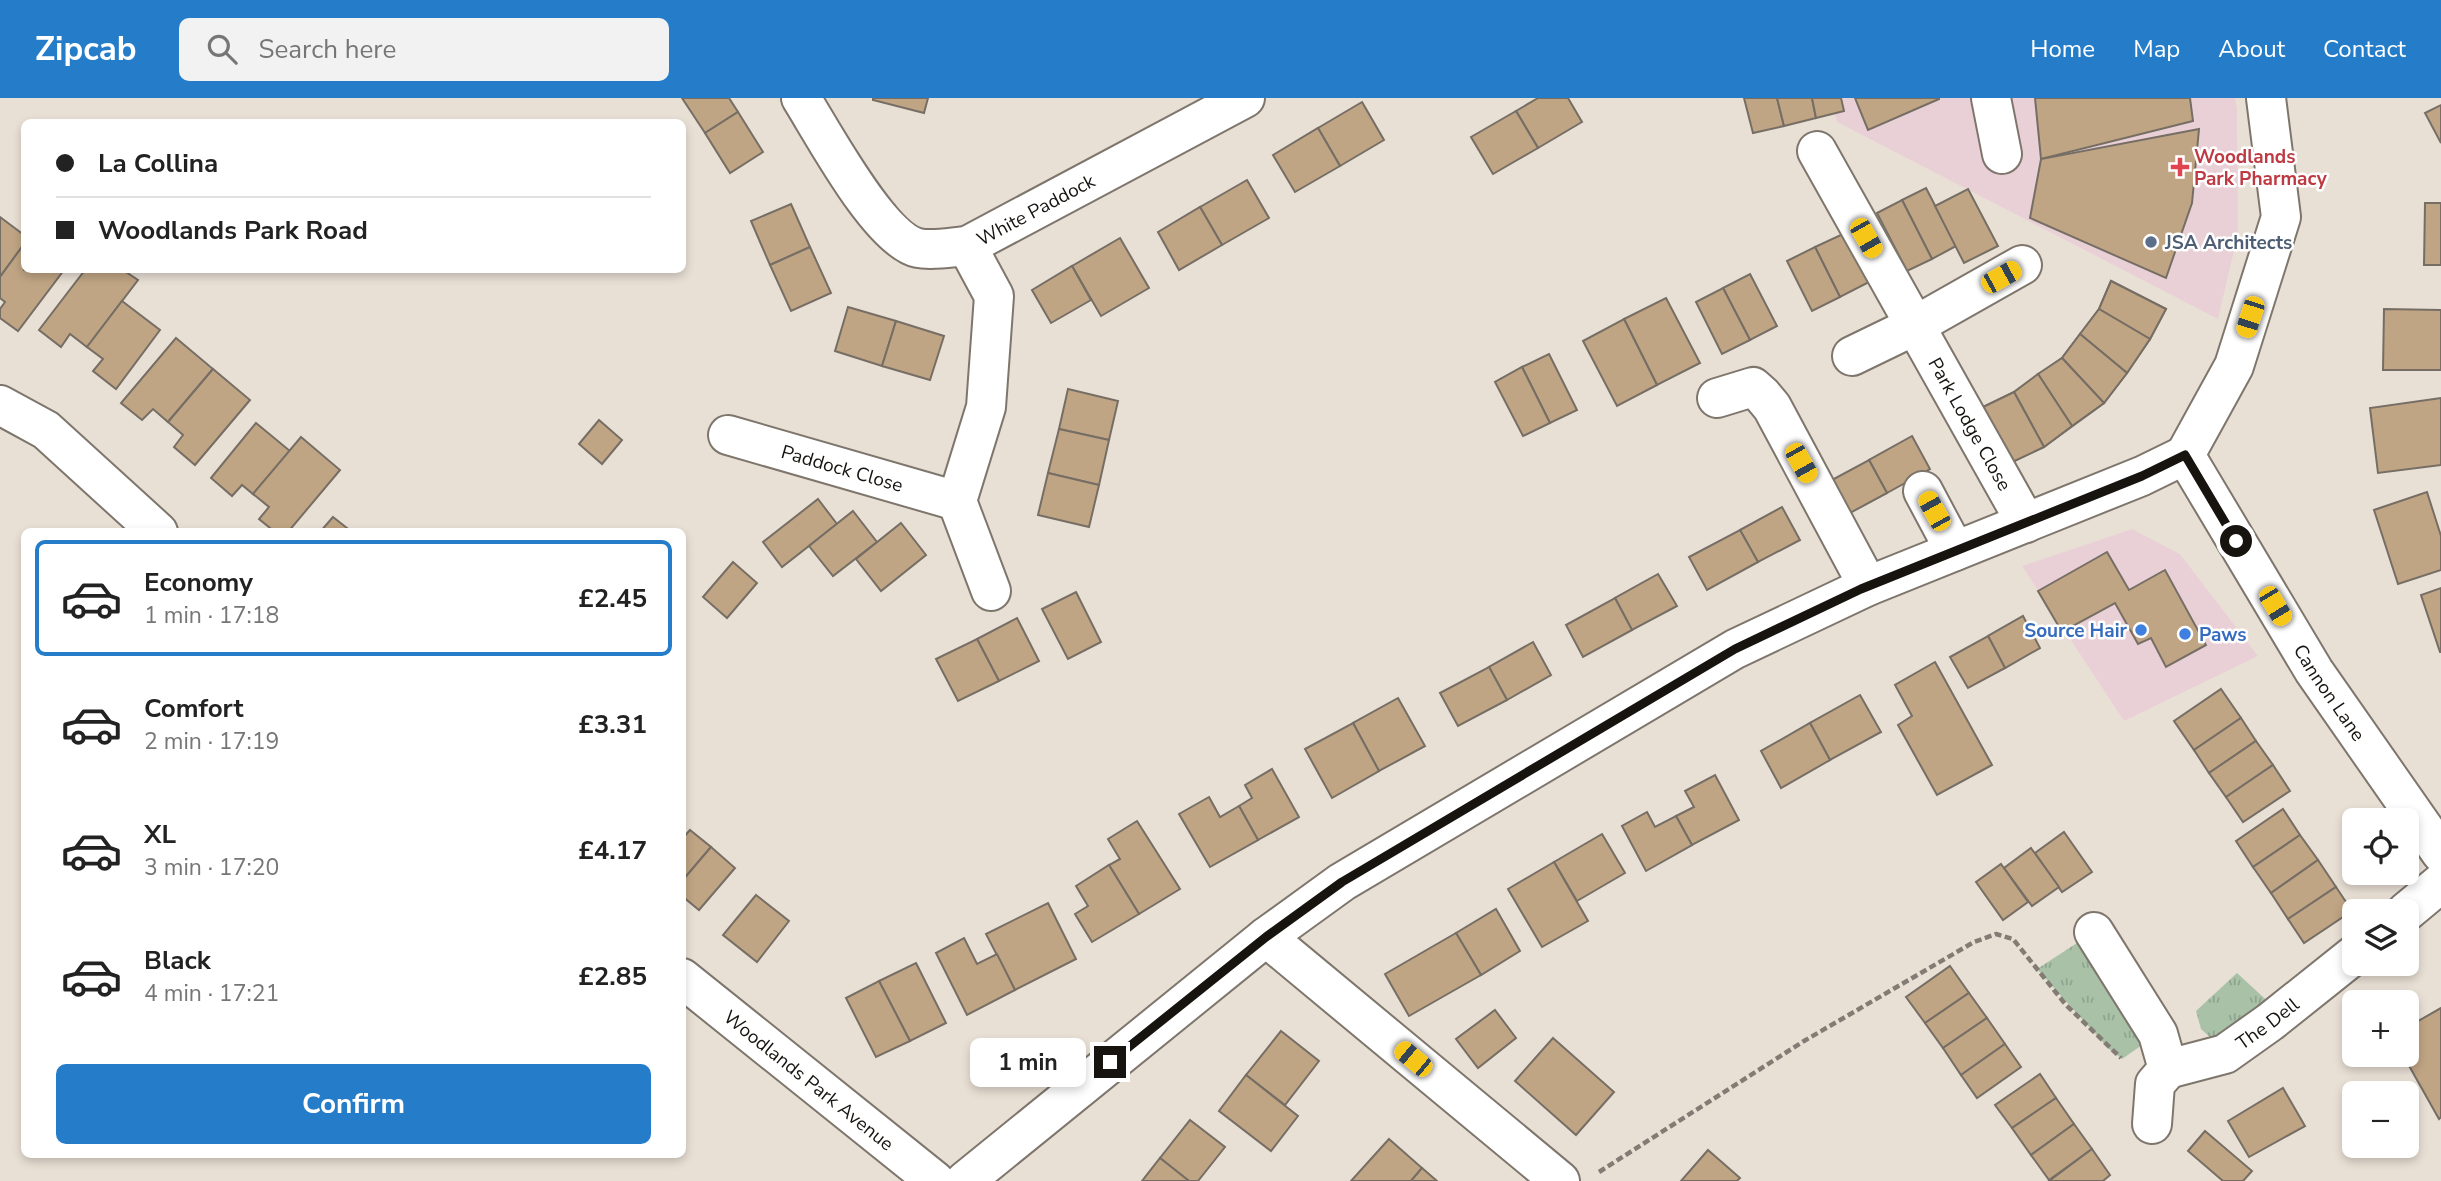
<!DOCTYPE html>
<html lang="en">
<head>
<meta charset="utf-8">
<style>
  body { margin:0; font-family:"Nunito Sans",sans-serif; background:#f2f2f2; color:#222; height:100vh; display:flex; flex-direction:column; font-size:26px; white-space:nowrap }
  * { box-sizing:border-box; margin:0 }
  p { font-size:23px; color:#767676 }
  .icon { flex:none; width:38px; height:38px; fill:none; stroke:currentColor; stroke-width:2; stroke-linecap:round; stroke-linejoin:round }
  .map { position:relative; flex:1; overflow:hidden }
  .details { position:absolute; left:21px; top:430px; width:665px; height:630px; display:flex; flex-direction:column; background:#fff; border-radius:10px; box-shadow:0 4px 10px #0003 }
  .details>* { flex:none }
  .hud { position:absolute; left:21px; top:21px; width:665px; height:154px; border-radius:10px; box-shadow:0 4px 10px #0003; display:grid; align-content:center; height:154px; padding:0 35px; background:#fff }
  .buttons { position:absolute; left:2342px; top:710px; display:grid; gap:14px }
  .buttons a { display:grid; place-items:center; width:77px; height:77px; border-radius:10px; background:#fff; box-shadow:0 4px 10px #0003; font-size:35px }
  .end { position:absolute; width:32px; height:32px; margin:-16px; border:9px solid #171410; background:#fff; box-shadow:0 0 0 4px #fff }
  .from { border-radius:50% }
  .bubble { position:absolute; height:49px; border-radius:10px; background:#fff; box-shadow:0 4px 10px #0003; font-size:23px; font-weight:700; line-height:49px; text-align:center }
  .car { position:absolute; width:21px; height:42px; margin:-21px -10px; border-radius:9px; box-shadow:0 0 5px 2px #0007; background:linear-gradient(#f5c518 24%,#345 0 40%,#f5c518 0 76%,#345 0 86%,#f5c518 0) }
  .hud b { display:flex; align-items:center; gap:24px; height:66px; font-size:26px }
  .hud b+b { border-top:2px solid #e0e0e0 }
  .hud i { width:18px; height:18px; background:#222 }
  ul { padding:12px 0 0; list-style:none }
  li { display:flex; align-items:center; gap:21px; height:116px; margin:0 14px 10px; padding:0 21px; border:4px solid transparent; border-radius:10px }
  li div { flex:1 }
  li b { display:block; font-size:26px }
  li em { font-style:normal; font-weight:700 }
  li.current { border-color:#257dca }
  li>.icon { width:63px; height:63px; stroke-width:1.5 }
  .action { display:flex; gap:14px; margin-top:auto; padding:14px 35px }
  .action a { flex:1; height:80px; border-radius:10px; background:#257dca; color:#fff; font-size:28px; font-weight:700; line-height:80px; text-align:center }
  header { display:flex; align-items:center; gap:42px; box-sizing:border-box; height:98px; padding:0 35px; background:#257dca; color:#fff }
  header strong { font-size:33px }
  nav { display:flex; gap:38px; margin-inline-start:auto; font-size:24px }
  .search { width:490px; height:63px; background:#f2f2f2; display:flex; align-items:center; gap:18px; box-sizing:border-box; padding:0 24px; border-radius:10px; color:#767676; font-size:26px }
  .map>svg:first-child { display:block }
</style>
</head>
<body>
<header>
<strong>Zipcab</strong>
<div class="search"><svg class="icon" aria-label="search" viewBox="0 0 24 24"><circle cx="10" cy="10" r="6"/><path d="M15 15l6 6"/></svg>Search here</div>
<nav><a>Home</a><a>Map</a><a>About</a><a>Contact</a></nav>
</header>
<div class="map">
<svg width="2441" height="1083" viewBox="0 0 2441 1083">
  <defs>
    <pattern id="grass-tufts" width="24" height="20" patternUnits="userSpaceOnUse" patternTransform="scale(1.75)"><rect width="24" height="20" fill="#a8c1a7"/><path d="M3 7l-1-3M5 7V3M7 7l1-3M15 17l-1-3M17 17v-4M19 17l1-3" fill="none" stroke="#90a58f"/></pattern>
  </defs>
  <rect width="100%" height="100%" fill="#e9e0d5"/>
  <g fill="#e9d0d7">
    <path d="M1830 0H2235L2237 10 2238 136 2218 221 1837 24Z"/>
    <path d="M2132 431 2180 456 2258 558 2124 623 2022 468Z"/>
  </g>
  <g fill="url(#grass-tufts)">
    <path d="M2094 834 2158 936 2122 961 2108 950 2037 871Z"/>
    <path d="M2237 875 2275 910 2213 942 2201 931 2196 913Z"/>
  </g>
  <g fill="#c0a584" stroke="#766e65" stroke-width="2">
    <path d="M682 0H729L738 14 705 35Z"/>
    <path d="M873 0H928L924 15 873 2Z"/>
    <path d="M1538 0H1568L1582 24 1538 50 1516 13Z"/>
    <path d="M1744 0H1777L1784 28 1753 35Z"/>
    <path d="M1777 0H1812L1816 20 1784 28Z"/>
    <path d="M1812 0H1841L1844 13 1816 20Z"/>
    <path d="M1855 0H1939V1L1868 32Z"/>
    <path d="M2035 0H2190L2193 23 2041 61Z"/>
    <path d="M1362 4 1384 42 1340 68 1318 30Z"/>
    <path d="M2441 7V45L2425 15Z"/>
    <path d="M1516 13 1538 50 1493 76 1471 39Z"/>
    <path d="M738 14 763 54 730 75 705 35Z"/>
    <path d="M1318 30 1340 68 1295 94 1273 57Z"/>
    <path d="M2199 31 2192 105 2166 180 2030 120 2041 61Z"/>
    <path d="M1247 82 1269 120 1222 147 1200 109Z"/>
    <path d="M1926 90 1956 148 1932 161 1902 102Z"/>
    <path d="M1968 91 1998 148 1964 165 1935 108Z"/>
    <path d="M1902 102 1932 161 1907 173 1877 115Z"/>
    <path d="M2425 105H2441V167H2424Z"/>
    <path d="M791 106 810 149 770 167 751 123Z"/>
    <path d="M1200 109 1222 147 1179 172 1158 134Z"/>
    <path d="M0 119 24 137V146L0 179Z"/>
    <path d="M1845 135 1869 184 1840 199 1815 149Z"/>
    <path d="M1120 140 1149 190 1101 218 1072 168Z"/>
    <path d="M24 146V172H64L18 233 0 220V211L5 204 0 200V179Z"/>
    <path d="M810 149 831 195 791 213 770 167Z"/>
    <path d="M1815 149 1840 199 1812 213 1787 163Z"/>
    <path d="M1072 168 1091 202 1051 225 1032 192Z"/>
    <path d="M85 172H123L138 182 87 249 70 236 61 249 39 232Z"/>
    <path d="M1750 176 1777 228 1750 242 1723 190Z"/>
    <path d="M2111 183 2166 211 2150 241 2127 275 2104 305 2044 349 2006 367 1979 311 2014 294 2062 260 2099 211Z"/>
    <path d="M2111 183 2166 211 2150 241 2099 211Z"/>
    <path d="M1723 190 1750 242 1722 256 1696 204Z"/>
    <path d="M1666 200 1700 265 1657 287 1624 221Z"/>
    <path d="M122 203 160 232 116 291 93 273 103 261 87 249Z"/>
    <path d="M848 209 896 223 882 268 835 253Z"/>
    <path d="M2099 211 2150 241 2127 275 2080 236Z"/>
    <path d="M2384 211 2441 212V272H2383Z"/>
    <path d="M1624 221 1657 287 1617 308 1583 243Z"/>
    <path d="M896 223 944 238 930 282 882 268Z"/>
    <path d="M2080 236 2127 275 2104 305 2062 260Z"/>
    <path d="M176 240 213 271 168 324 153 311 142 322 121 305Z"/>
    <path d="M1549 256 1577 312 1550 325 1522 269Z"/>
    <path d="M2062 260 2104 305 2072 328 2038 276Z"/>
    <path d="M1522 269 1550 325 1523 338 1495 284Z"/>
    <path d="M213 271 250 302 195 367 174 349 183 337 168 324Z"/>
    <path d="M2038 276 2072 328 2044 349 2014 294Z"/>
    <path d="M1068 291 1118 303 1109 342 1059 331Z"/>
    <path d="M2014 294 2044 349 2006 367 1979 311Z"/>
    <path d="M2441 300V367L2378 375 2370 310Z"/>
    <path d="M599 322 622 342 602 366 579 346Z"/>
    <path d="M256 325 290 353 253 396 242 387 232 398 211 380Z"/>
    <path d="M1059 331 1109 342 1099 387 1048 375Z"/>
    <path d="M1912 338 1930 371 1887 395 1869 362Z"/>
    <path d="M301 339 340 372 288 434H275L259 421 269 409 253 396Z"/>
    <path d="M1869 362 1887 395 1837 422 1819 389Z"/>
    <path d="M1048 375 1099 387 1089 429 1038 417Z"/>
    <path d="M2427 394 2441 438V472L2398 486 2374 412Z"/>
    <path d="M818 401 837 426 782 469 763 444Z"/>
    <path d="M1782 409 1800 442 1758 464 1740 432Z"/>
    <path d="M853 413 877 444 833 478 809 448Z"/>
    <path d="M333 419 352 434H320Z"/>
    <path d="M901 425 926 457 881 493 856 461Z"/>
    <path d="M1740 432 1758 464 1707 492 1689 459Z"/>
    <path d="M2107 454 2129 492 2165 472 2206 547 2166 569 2151 540 2138 546 2115 505 2062 534 2038 493Z"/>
    <path d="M733 464 757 485 727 520 703 499Z"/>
    <path d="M1658 476 1677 508 1632 532 1615 500Z"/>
    <path d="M2441 490V554H2440L2421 497Z"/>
    <path d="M1076 494 1101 544 1068 561 1042 511Z"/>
    <path d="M1615 500 1632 532 1583 559 1566 527Z"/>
    <path d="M2023 518 2040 550 2005 570 1988 538Z"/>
    <path d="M1017 520 1039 563 999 583 977 541Z"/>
    <path d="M1988 538 2005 570 1968 590 1950 559Z"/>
    <path d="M977 541 999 583 958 603 936 561Z"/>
    <path d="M1533 544 1551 577 1507 602 1489 569Z"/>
    <path d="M1935 564 1992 667 1937 697 1898 627 1912 618 1895 587Z"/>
    <path d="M1489 569 1507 602 1458 628 1440 595Z"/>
    <path d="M2221 591 2241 620 2194 652 2174 623Z"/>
    <path d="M1860 597 1881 634 1830 662 1810 625Z"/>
    <path d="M1398 600 1425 648 1379 673 1353 625Z"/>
    <path d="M2241 620 2256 643 2209 675 2194 652Z"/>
    <path d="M1353 625 1379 673 1332 700 1305 651Z"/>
    <path d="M1810 625 1830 662 1781 690 1761 653Z"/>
    <path d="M2256 643 2273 667 2226 699 2209 675Z"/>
    <path d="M2273 667 2290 693 2243 724 2226 699Z"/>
    <path d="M1272 671 1299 719 1258 742 1239 708 1252 700 1245 687Z"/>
    <path d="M1715 677 1739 722 1692 747 1676 718 1694 709 1685 693Z"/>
    <path d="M1209 699 1220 719 1239 708 1258 742 1210 769 1179 716Z"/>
    <path d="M2283 711 2300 737 2253 769 2236 743Z"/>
    <path d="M1647 714 1655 729 1676 718 1692 747 1646 773 1622 728Z"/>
    <path d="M1137 723 1180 791 1139 816 1109 767 1120 761 1108 741Z"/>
    <path d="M690 732 711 749 682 783V741Z"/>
    <path d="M2064 734 2092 774 2062 794 2035 755Z"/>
    <path d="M1602 736 1625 775 1577 803 1554 764Z"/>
    <path d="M2300 737 2318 762 2271 795 2253 769Z"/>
    <path d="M711 749 735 770 699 812 682 798V783Z"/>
    <path d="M2031 750 2059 789 2032 808 2004 770Z"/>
    <path d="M2318 762 2336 789 2288 821 2271 795Z"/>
    <path d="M1554 764 1588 823 1542 849 1508 791Z"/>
    <path d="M2001 766 2028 804 2003 822 1976 784Z"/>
    <path d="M1109 767 1139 816 1092 844 1075 816 1088 808 1076 788Z"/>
    <path d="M2336 789 2352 813 2304 845 2288 821Z"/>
    <path d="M756 797 789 823 757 864 723 837Z"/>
    <path d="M1048 805 1076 861 1015 892 986 836Z"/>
    <path d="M1496 811 1520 853 1481 877 1456 835Z"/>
    <path d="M1456 835 1481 877 1409 918 1385 876Z"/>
    <path d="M964 840 977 866 997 856 1015 892 967 917 936 855Z"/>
    <path d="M916 865 946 925 910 943 879 883Z"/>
    <path d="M1950 868 1969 895 1925 925 1906 899Z"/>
    <path d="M879 883 910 943 876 959 846 900Z"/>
    <path d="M1969 895 1987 920 1943 950 1925 925Z"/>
    <path d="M2441 910V1019L2439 1021 2403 957H2406V930Z"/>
    <path d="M1495 912 1516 940 1478 970 1456 941Z"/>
    <path d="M1987 920 2005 946 1961 977 1943 950Z"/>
    <path d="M1281 933 1319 963 1285 1007 1246 977Z"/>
    <path d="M1553 940 1614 994 1576 1037 1515 983Z"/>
    <path d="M2005 946 2021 969 1977 1000 1961 977Z"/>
    <path d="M2040 976 2056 1000 2012 1030 1995 1007Z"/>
    <path d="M1246 977 1298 1018 1271 1053 1219 1013Z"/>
    <path d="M2283 990 2305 1028 2249 1059 2228 1023Z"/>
    <path d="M2056 1000 2074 1026 2031 1057 2012 1030Z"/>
    <path d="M1190 1022 1225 1049 1198 1083H1189L1160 1060Z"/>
    <path d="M2074 1026 2092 1051 2049 1082 2031 1057Z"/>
    <path d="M2205 1033 2252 1073 2243 1083H2223L2188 1053Z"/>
    <path d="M1389 1041 1422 1070 1411 1083H1351Z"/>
    <path d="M2092 1051 2110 1077 2103 1083H2049Z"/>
    <path d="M1708 1052 1740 1080 1737 1083H1681Z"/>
    <path d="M1160 1060 1189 1083H1142Z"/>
    <path d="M1422 1070 1437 1083H1411Z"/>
  </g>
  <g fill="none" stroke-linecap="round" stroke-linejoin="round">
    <g stroke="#7e766c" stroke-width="42">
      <g id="minor">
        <path id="s1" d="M801 0C823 35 880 142 918 150 933 153 952 149 967 148L1245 0"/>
        <path d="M1991 0 2002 56"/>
        <path id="s2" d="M1817 53 2026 425"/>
        <path d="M967 148 994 198 986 309 957 403 991 493"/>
        <path d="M1852 258 1916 227 2022 167"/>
        <path d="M1717 300 1753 289 1762 297 1772 309 1868 488"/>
        <path d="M0 307 46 332 158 434"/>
        <path id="s3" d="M728 337 957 403"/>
        <path id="s4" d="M2185 357 2314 573 2441 755"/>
        <path d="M2185 357 2234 268 2281 119 2266 0"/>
        <path d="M1923 393 1955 453"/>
        <path d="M2406 814 2441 785"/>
        <path id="s5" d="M2094 834 2158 936 2168 971 2225 956 2270 924 2354 857"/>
        <path d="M1266 839 1560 1083"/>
        <path id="s6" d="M682 880 935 1083"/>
        <path d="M2152 1026 2155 986 2168 971"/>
        <path d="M965 1083 1266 839 1342 784 1735 551 1868 488 2142 378 2185 357"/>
      </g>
    </g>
    <path stroke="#827c74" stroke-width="4.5" stroke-dasharray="7 3.5" stroke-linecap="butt" d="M1599 1074 1804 943 1974 844 1996 836 2013 841 2066 907 2121 960"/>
    <use href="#minor" stroke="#fff" stroke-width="38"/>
  </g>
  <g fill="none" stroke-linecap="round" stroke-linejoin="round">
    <path stroke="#171410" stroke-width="9" d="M1110 964 1266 839 1342 784 1735 551 1861 491 2142 378 2185 357 2236 443"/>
  </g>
  <path fill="#e0444e" stroke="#fff" stroke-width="2.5" d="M2176.5 58.5h7v7h7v7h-7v7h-7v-7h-7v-7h7z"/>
  <circle fill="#5c6f8a" stroke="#fff" stroke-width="2.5" cx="2151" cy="144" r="7"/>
  <g fill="#3f7fe0" stroke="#fff" stroke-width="2.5">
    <circle cx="2141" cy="532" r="7"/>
    <circle cx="2185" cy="536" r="7"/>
  </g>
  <g text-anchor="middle" stroke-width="5" stroke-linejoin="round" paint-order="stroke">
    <g font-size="19" font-weight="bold" fill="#be3a42" stroke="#fff" text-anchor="start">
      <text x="2194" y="65">Woodlands<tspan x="2194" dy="22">Park Pharmacy</tspan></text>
    </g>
    <g font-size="19" fill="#171410" stroke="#fff">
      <text dy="7" stroke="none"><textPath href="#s1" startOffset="320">White Paddock</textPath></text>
      <text dy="7" stroke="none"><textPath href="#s2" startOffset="313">Park Lodge Close</textPath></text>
      <text dy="7" stroke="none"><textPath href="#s3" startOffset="119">Paddock Close</textPath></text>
      <text dy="7" stroke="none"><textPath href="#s4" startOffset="278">Cannon Lane</textPath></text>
      <text dy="7" stroke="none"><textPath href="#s5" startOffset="268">The Dell</textPath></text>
      <text dy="7" stroke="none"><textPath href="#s6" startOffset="163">Woodlands Park Avenue</textPath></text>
    </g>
    <g font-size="19" font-weight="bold" fill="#4e5e75" stroke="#fff" text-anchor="start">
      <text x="2165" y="151">JSA Architects</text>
    </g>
    <g font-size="19" font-weight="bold" fill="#366cbe" stroke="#fff" text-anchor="end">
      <text x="2127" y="539">Source Hair</text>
      <text x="2199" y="543" text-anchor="start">Paws</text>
    </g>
  </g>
</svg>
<div class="buttons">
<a><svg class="icon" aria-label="locate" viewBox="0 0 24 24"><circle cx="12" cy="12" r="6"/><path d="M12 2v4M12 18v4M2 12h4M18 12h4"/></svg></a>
<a><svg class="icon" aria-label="layers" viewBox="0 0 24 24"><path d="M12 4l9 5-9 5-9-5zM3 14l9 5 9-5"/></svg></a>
<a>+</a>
<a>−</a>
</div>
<i class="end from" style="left:2236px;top:443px"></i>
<i class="end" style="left:1110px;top:964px"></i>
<div class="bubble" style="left:970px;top:940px;width:116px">1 min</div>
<i class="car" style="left:1866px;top:140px;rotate:150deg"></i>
<i class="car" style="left:2001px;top:179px;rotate:61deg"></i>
<i class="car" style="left:2250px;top:219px;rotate:198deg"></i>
<i class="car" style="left:1801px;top:365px;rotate:151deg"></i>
<i class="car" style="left:1934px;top:413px;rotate:331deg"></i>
<i class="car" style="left:2275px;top:508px;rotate:149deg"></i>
<i class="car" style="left:1413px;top:961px;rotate:310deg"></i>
<div class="hud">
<b><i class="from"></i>La Collina</b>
<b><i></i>Woodlands Park Road</b>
</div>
<section class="details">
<ul>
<li class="current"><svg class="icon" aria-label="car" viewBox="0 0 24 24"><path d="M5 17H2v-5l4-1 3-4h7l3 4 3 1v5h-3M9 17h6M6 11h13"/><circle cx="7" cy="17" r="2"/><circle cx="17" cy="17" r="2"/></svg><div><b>Economy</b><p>1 min · 17:18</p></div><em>£2.45</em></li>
<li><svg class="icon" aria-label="car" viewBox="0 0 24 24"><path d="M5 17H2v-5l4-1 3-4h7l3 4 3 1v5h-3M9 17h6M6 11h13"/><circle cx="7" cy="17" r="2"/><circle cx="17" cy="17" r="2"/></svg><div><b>Comfort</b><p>2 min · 17:19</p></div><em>£3.31</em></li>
<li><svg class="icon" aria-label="car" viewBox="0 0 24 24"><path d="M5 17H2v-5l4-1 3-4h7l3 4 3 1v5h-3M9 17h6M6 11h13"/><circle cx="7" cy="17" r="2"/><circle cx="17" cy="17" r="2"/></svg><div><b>XL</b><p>3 min · 17:20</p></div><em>£4.17</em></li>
<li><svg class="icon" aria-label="car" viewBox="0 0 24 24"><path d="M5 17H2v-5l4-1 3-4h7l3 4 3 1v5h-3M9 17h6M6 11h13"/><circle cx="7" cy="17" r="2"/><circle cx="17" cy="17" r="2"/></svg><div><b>Black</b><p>4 min · 17:21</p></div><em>£2.85</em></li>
</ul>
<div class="action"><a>Confirm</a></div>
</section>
</div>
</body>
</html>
